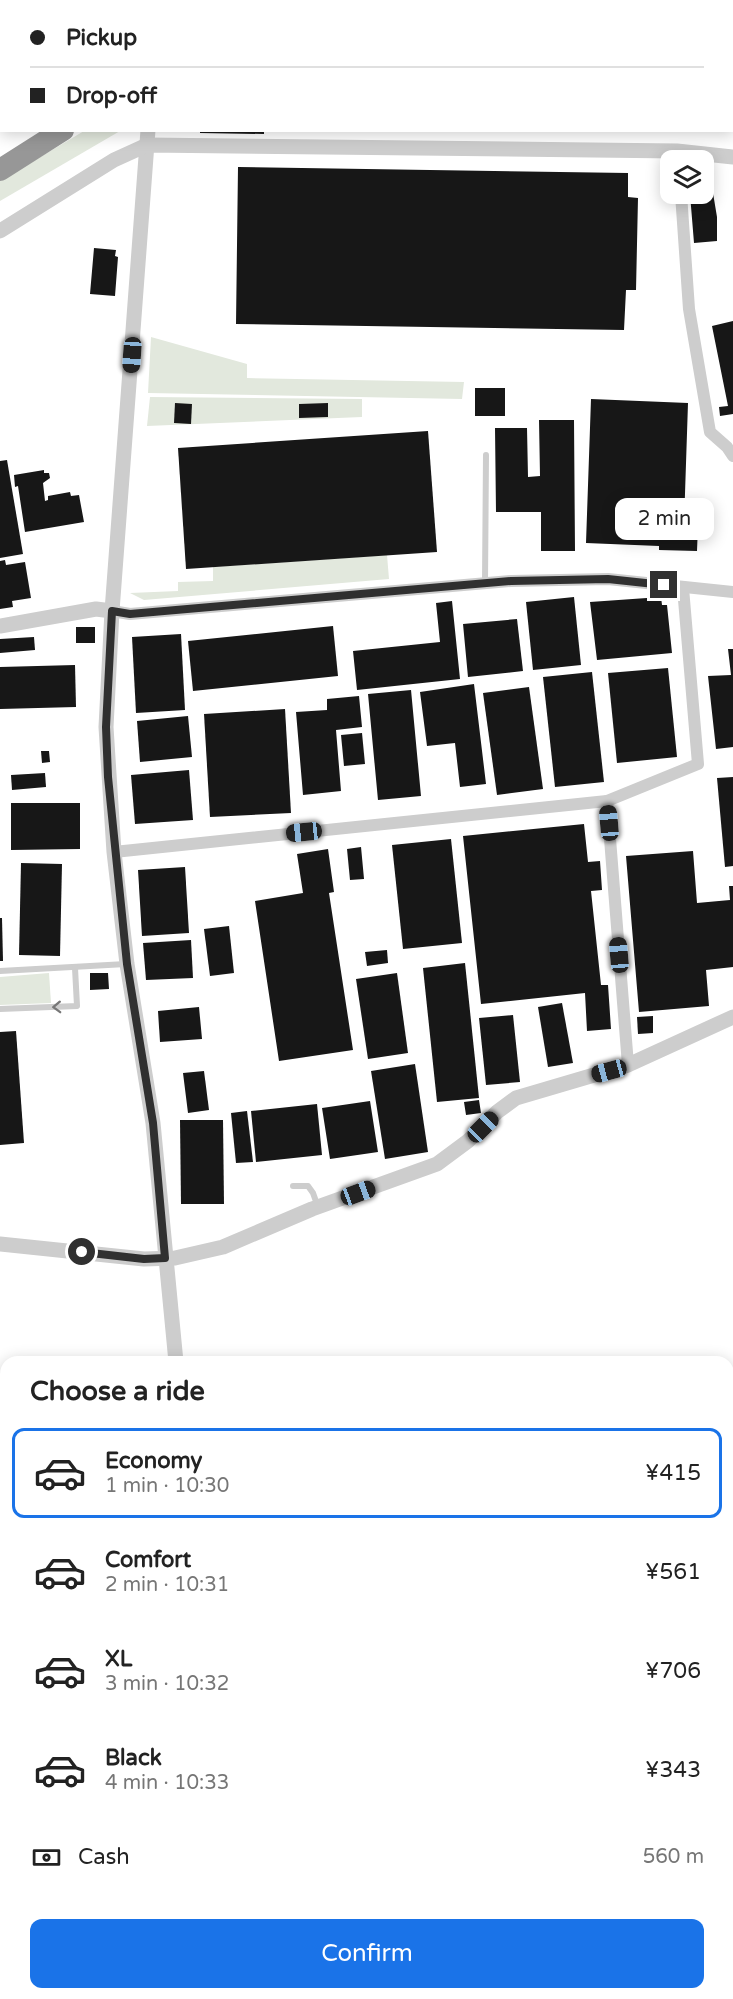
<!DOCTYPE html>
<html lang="en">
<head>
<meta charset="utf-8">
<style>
  body { margin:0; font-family:"Varela Round",sans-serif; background:#f6f6f6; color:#222; height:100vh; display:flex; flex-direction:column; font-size:22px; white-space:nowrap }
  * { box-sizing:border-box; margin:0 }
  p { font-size:20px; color:#767676 }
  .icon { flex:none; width:33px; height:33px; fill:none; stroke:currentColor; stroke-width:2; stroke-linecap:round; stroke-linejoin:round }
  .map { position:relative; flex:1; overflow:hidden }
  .drawer { position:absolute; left:0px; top:1356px; width:734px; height:644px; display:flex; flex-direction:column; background:#fff; border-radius:18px 18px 0 0; box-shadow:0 3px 15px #0003 }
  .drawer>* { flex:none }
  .guide { position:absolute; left:0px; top:0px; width:734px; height:132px; box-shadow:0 3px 15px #0003; display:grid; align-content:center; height:132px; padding:0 30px; background:#fff }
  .buttons { position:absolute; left:660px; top:150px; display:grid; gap:12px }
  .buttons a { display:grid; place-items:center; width:54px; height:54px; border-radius:12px; background:#fff; box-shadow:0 3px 15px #0003; font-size:30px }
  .end { position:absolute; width:27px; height:27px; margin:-14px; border:8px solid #303030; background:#fff; box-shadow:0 0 0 3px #fff }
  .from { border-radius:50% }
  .bubble { position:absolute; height:42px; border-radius:12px; background:#fff; box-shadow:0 3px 15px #0003; font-size:20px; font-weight:600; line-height:42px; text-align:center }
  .car { position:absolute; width:18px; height:36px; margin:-18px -9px; border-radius:8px; box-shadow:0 0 4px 2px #0007; background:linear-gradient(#222 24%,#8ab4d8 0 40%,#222 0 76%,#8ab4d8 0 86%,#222 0) }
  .guide b { display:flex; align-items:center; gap:21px; height:57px; font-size:22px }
  .guide b+b { border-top:2px solid #e0e0e0 }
  .guide i { width:15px; height:15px; background:#222 }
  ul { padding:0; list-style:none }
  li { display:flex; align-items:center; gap:18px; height:90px; margin:0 12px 9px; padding:0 18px; border:3px solid transparent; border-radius:12px }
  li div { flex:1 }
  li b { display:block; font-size:22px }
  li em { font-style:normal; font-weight:600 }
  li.selected { border-color:#1a73e8 }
  li>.icon { width:54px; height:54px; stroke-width:1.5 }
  h2 { padding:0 30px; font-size:27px; line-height:72px }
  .pay { display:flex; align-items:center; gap:15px; height:66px; padding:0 30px; font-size:22px }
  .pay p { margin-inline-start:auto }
  .action { display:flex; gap:12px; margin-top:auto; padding:12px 30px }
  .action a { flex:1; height:69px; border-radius:12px; background:#1a73e8; color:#fff; font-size:24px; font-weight:600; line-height:69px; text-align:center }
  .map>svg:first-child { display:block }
</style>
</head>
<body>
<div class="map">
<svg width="733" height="1999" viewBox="0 0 733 1999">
  <rect width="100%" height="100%" fill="#fff"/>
  <g fill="#e2e8dd">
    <path d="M84 131H120L0 201V181Z"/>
    <path d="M151 337 247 364V378L464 382 462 399 148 393Z"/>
    <path d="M150 397 362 399V417L147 426Z"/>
    <path d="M387 555 389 579 144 600 130 593 178 591V582L213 581V567Z"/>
    <path d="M49 973 51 1003 0 1005V977Z"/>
  </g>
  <g fill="#171717">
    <path d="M200 130H264V134L200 133Z"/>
    <path d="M238 167 628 173V197L638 198 636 290H626L624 330 236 324Z"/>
    <path d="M704 187H712L717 217V241L694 243 690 194H704Z"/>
    <path d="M94 248 116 250 115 256 118 257 115 296 90 294Z"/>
    <path d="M733 321V414L720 416 719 407 728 406 712 326Z"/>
    <rect x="475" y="388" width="30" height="28"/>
    <path d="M591 399 688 403 684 524 698 525 697 551 659 550V546L586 543Z"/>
    <path d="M175 403 192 404 191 424 174 423Z"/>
    <path d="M328 403V417L299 418V404Z"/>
    <path d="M539 420H574L575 551H541V512H496L495 428H527L528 477 540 476Z"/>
    <path d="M428 431 437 552 186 569 178 448Z"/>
    <path d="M7 460 23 554 0 558V461Z"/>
    <path d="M44 470V473H49L50 478 43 483 45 501 48 500V496L70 492 71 496 79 495 84 522 25 532 18 486 15 487 14 475Z"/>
    <path d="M5 560 6 565 25 562 31 598 12 601 13 607 0 609V561Z"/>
    <path d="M574 597 581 665 533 670 526 602Z"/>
    <path d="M661 597 662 605H667L672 653 597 660 590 602Z"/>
    <path d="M452 601 460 679 357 690 353 651 440 642 436 603Z"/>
    <path d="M517 619 523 671 468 677 463 624Z"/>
    <path d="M333 626 338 676 193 691 188 641Z"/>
    <rect x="76" y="627" width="19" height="16"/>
    <path d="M181 634 185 710 136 713 132 637Z"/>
    <path d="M34 637 35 650 0 653V639Z"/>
    <path d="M728 649H733V747L716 749 708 676 731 675Z"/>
    <path d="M75 665 76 707 0 709V667Z"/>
    <path d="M668 668 677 757 617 763 608 673Z"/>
    <path d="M592 672 604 782 555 787 543 677Z"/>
    <path d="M474 684 486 784 460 787 455 743 427 746 420 692Z"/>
    <path d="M529 687 543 789 497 795 483 693Z"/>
    <path d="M411 690 421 796 378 800 368 694Z"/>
    <path d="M359 696 362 727 336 730 341 791 303 795 296 712 327 710V699Z"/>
    <path d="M285 709 291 813 210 817 204 714Z"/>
    <path d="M188 716 192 757 140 762 137 721Z"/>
    <path d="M362 733 365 764 344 766 341 735Z"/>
    <path d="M41 751H49L50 762 42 763Z"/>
    <path d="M189 770 193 820 135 824 131 775Z"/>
    <path d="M45 773 46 787 12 790 11 775Z"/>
    <path d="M733 777V866L725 867 717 778Z"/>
    <path d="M11 803H80V849L11 850Z"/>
    <path d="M584 824 588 862 600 861 602 890 591 891 601 985H608L611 1029 587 1031 585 993 481 1004 463 836Z"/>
    <path d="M451 839 462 943 403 949 392 845Z"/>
    <path d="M361 847 364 879 350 880 347 849Z"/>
    <path d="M328 849 334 892 329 893 353 1050 279 1061 255 901 303 893 297 854Z"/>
    <path d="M693 851 697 903 730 900 729 886H733V967L706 970 709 1006 639 1012 626 856Z"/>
    <path d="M21 863 62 864 60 956 19 955Z"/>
    <path d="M185 867 189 933 142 936 138 870Z"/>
    <path d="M0 918H2L3 961H0Z"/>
    <path d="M229 926 234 973 210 976 204 929Z"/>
    <path d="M191 940 193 978 146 980 143 943Z"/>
    <path d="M387 950 388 963 367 966 365 952Z"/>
    <path d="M465 963 479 1098 437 1102 423 968Z"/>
    <path d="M90 973H108L109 989 90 990Z"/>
    <path d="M397 973 408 1053 368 1059 356 979Z"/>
    <path d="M562 1003 573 1063 548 1067 538 1007Z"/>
    <path d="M199 1007 202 1039 160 1042 158 1011Z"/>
    <path d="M513 1015 520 1082 486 1085 479 1018Z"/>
    <path d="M653 1016V1033L638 1034 637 1017Z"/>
    <path d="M16 1031 24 1143 0 1145V1032Z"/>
    <path d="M415 1064 428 1152 385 1159 371 1071Z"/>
    <path d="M204 1071 209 1110 188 1113 183 1073Z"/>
    <path d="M479 1100 481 1113 466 1115 464 1102Z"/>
    <path d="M370 1101 378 1152 330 1159 322 1108Z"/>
    <path d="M317 1104 322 1155 256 1162 251 1111Z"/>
    <path d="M247 1111 253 1162 236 1163 231 1113Z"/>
    <path d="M180 1120H223L224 1204H181Z"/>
    <path d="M728 1663 733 1667V1685L728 1681Z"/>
    <path d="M728 1718 733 1722 732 1744 728 1742Z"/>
    <path d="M6 1816V1884L0 1885V1817Z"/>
    <path d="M728 1841 733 1844V1858L729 1864Z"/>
    <rect x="0" y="1942" width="6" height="28"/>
    <path d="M728 1953 733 1956V1983L728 1979Z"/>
    <path d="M143 1994H168L167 1999H142Z"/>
    <path d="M193 1994H214L217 1998 196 1999Z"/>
    <path d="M248 1994H270L271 1996 265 1999H251Z"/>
    <path d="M344 1994H356L359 1999H333Z"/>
    <path d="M408 1994H433L435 1997 431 1999H405L403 1996Z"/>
    <path d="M439 1994H470L459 1999H442Z"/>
    <path d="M532 1994H566L569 1998 535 1999Z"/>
    <path d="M668 1994H690L687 1999H670L666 1997Z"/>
  </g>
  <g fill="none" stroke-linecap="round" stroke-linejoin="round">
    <g stroke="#c7c7c7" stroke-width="3" stroke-dasharray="3 3" stroke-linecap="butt">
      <path d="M0 1558H6"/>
      <path d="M0 1797H6"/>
      <path d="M508 1998 517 1994"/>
    </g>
    <g stroke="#cdcdcd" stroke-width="6">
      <path d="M485 583 486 455"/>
      <path d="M0 971 126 964"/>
      <path d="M0 1009 77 1006 75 968"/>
      <path d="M293 1186H308L313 1193 318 1207"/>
    </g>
    <g stroke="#cdcdcd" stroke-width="12">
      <path d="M681 194 689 309 710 432 727 447 733 456"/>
      <path d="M112 611 130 614 511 581 608 579 733 592"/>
      <path d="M607 801 628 1065"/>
      <path d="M114 852 607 801 698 764 683 588"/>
      <path d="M728 1647 733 1642"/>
      <path d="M728 1788 733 1781"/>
      <path d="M709 1994 717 1999"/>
      <path d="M92 1999 93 1994"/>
      <path d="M178 1999V1994"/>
      <path d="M312 1999 322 1994"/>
    </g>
    <g stroke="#cdcdcd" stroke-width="15">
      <path d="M73 2 75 0"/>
      <path d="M160 2V0"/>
      <path d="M0 52 2 51"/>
      <path d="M148 130 112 611 106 727 114 852 127 964 153 1123 176 1362"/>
      <path d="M0 231 114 160 147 145 677 151 733 157"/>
      <path d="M0 626 96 609 112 611"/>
      <path d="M0 1244 144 1259 175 1258 223 1247 312 1209 437 1164 468 1141 497 1112 516 1098 628 1065 733 1017"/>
      <path d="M728 1522 733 1513"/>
      <path d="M728 1898 733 1902"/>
      <path d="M485 1999 495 1994"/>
    </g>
    <g stroke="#979797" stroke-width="22">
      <path d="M559 0 560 2"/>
      <path d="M625 0 627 2"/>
      <path d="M132 2 134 0"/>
      <path d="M171 2 173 0"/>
      <path d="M250 2 252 0"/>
      <path d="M282 2 285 0"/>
      <path d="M732 53H733"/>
      <path d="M0 98 2 97"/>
      <path d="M732 115H733"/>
      <path d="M0 170 63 130"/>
    </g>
  </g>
  <defs><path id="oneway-chevron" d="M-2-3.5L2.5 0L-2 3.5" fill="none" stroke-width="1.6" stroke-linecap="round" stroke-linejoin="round" transform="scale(1.5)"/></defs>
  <use stroke="#777" href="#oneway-chevron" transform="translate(57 1007) rotate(178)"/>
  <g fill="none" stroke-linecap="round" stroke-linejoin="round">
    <path stroke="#303030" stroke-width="8" d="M82 1252 144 1259 165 1258 153 1123 127 964 108 777 106 727 112 611 130 614 511 581 608 579 664 585"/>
  </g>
</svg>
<div class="buttons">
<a><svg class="icon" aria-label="layers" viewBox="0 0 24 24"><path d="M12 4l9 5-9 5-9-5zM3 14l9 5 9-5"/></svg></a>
</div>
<i class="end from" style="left:82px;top:1252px"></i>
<i class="end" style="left:664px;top:585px"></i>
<div class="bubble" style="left:615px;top:498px;width:99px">2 min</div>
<i class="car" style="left:132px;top:355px;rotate:184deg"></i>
<i class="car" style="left:609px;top:823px;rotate:355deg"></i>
<i class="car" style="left:304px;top:832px;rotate:264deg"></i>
<i class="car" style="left:619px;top:955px;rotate:355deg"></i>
<i class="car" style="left:609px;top:1071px;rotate:255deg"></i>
<i class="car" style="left:483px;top:1127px;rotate:45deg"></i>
<i class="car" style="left:358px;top:1193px;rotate:70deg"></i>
<div class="guide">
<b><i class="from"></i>Pickup</b>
<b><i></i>Drop-off</b>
</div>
<section class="drawer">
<h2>Choose a ride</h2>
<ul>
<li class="selected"><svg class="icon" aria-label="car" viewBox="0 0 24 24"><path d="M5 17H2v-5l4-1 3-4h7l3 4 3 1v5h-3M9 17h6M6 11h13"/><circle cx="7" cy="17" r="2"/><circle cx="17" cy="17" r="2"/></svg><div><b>Economy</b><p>1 min · 10:30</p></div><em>¥415</em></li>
<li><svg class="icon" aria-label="car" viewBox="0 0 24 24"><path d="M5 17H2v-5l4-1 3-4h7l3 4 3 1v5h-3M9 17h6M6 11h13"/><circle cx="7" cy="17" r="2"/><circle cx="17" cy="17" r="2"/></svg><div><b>Comfort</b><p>2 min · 10:31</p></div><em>¥561</em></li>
<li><svg class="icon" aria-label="car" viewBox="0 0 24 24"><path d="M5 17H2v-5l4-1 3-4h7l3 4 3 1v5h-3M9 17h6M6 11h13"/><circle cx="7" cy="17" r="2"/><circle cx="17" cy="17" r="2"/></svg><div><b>XL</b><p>3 min · 10:32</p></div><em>¥706</em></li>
<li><svg class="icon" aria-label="car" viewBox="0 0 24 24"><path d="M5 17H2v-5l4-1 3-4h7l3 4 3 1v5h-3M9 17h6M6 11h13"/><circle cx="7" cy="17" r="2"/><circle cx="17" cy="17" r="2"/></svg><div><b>Black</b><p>4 min · 10:33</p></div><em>¥343</em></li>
</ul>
<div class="pay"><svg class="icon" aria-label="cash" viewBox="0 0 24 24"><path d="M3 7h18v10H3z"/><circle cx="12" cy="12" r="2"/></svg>Cash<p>560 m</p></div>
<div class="action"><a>Confirm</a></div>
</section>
</div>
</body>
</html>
